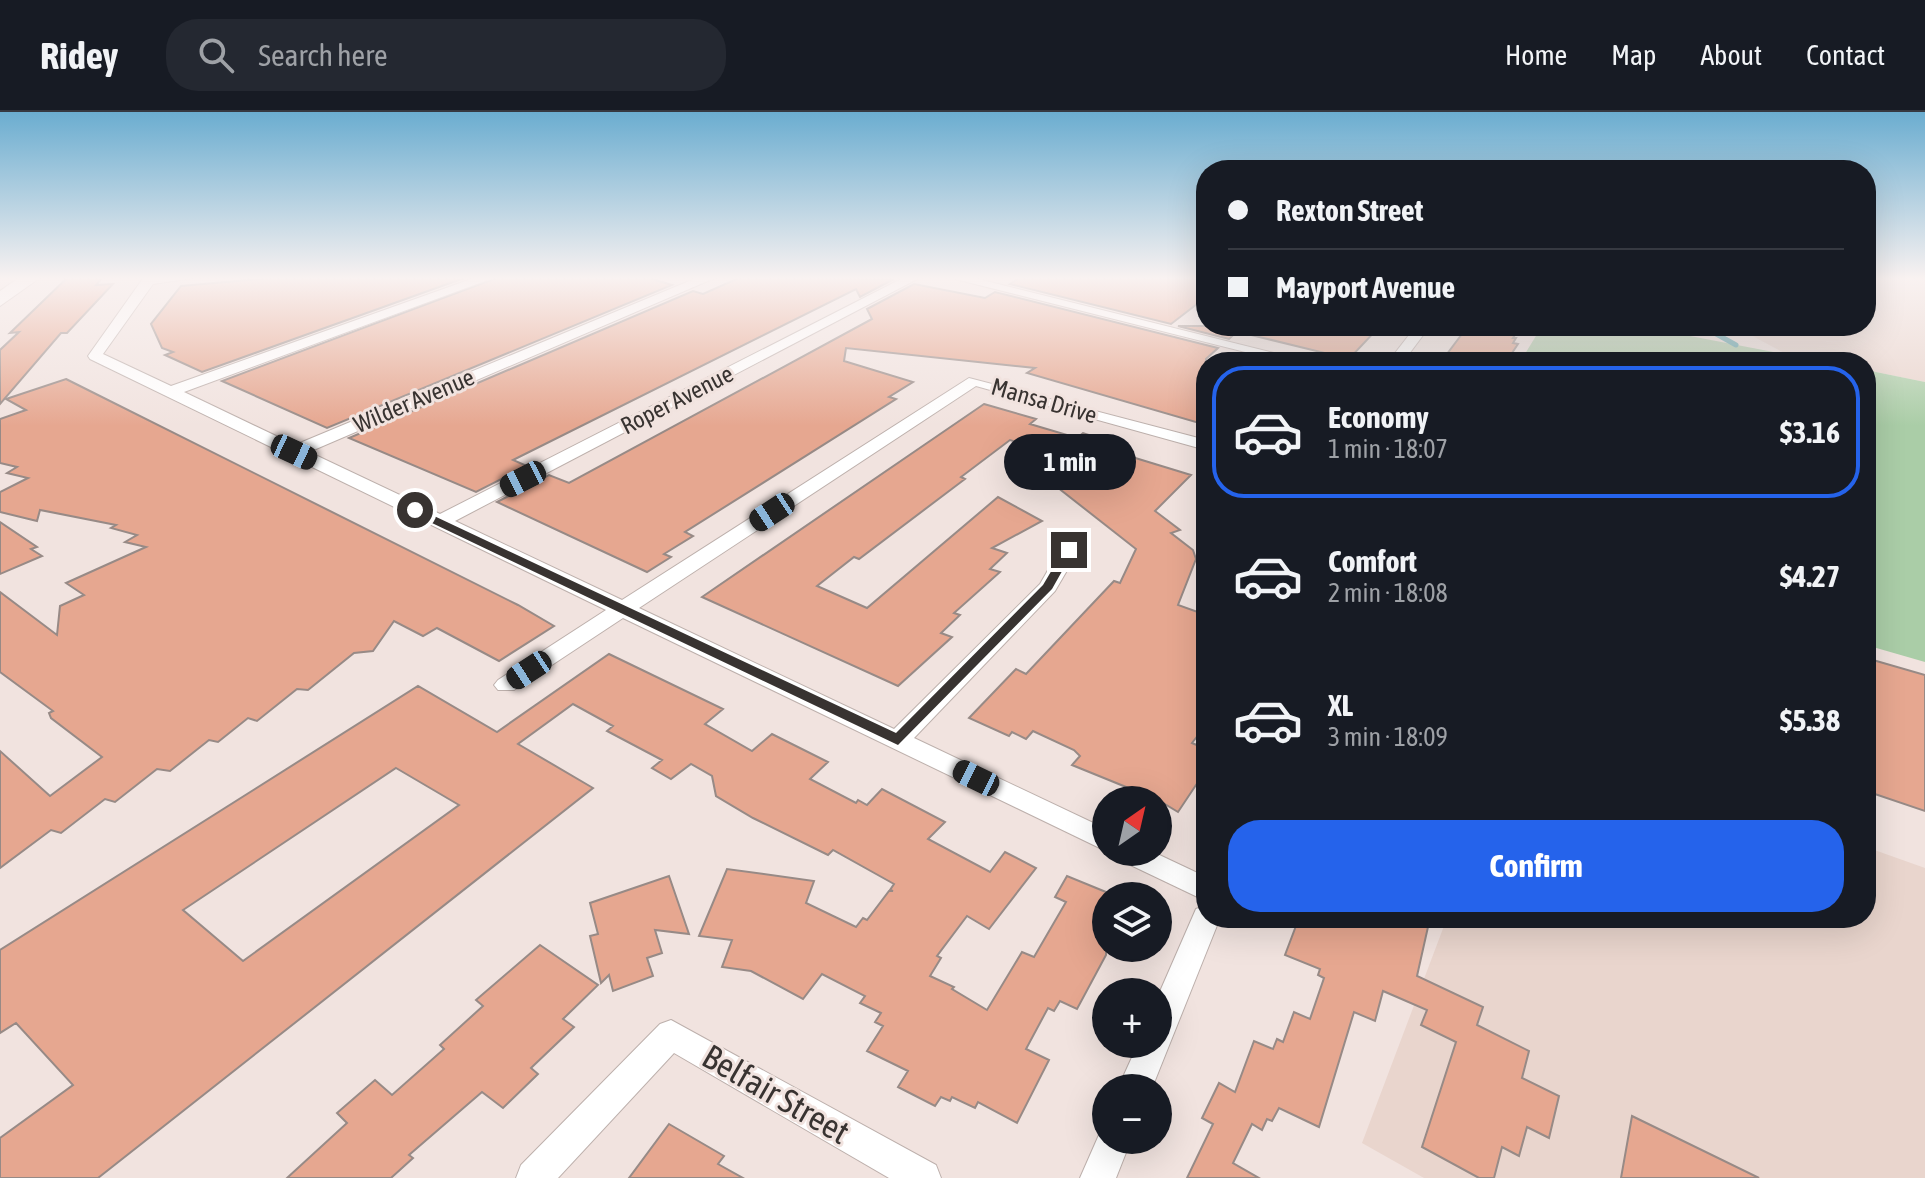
<!DOCTYPE html>
<html lang="en">
<head>
<meta charset="utf-8">
<style>
  body { margin:0; font-family:"Asap Condensed",sans-serif; background:#242831; color:#f1f3f6; height:100vh; display:flex; flex-direction:column; font-size:30px; white-space:nowrap }
  * { box-sizing:border-box; margin:0 }
  p { font-size:26px; color:#9ea1a6 }
  .icon { flex:none; width:44px; height:44px; fill:none; stroke:currentColor; stroke-width:2; stroke-linecap:round; stroke-linejoin:round }
  .map { position:relative; flex:1; overflow:hidden }
  .details { position:absolute; left:1196px; top:240px; width:680px; height:576px; display:flex; flex-direction:column; background:#171b24; border-radius:32px; box-shadow:0 8px 32px #0002 }
  .details>* { flex:none }
  .top-card { position:absolute; left:1196px; top:48px; width:680px; height:176px; border-radius:32px; box-shadow:0 8px 32px #0002; display:grid; align-content:center; height:176px; padding:0 32px; background:#171b24 }
  .needle { width:52px; rotate:34deg }
  .fabs { position:absolute; left:1092px; top:674px; display:grid; gap:16px }
  .fabs a { display:grid; place-items:center; width:80px; height:80px; border-radius:50%; background:#171b24; box-shadow:0 8px 32px #0002; font-size:40px }
  .end { position:absolute; width:36px; height:36px; margin:-18px; border:10px solid #383331; background:#fff; box-shadow:0 0 0 4px #fff }
  .from { border-radius:50% }
  .bubble { position:absolute; height:56px; border-radius:28px; background:#171b24; box-shadow:0 8px 32px #0002; font-size:26px; font-weight:700; line-height:56px; text-align:center }
  .car { position:absolute; width:24px; height:48px; margin:-24px -12px; border-radius:10px; box-shadow:0 0 6px 2px #0007; background:linear-gradient(#222 24%,#8ab4d8 0 40%,#222 0 76%,#8ab4d8 0 86%,#222 0) }
  .top-card b { display:flex; align-items:center; gap:28px; height:76px; font-size:30px }
  .top-card b+b { border-top:2px solid #363941 }
  .top-card i { width:20px; height:20px; background:#f1f3f6 }
  ul { padding:14px 0 0; list-style:none }
  li { display:flex; align-items:center; gap:24px; height:132px; margin:0 16px 12px; padding:0 16px; border:4px solid transparent; border-radius:32px }
  li div { flex:1 }
  li b { display:block; font-size:30px }
  li em { font-style:normal; font-weight:700 }
  li.on { border-color:#2563eb }
  li>.icon { width:72px; height:72px; stroke-width:1.5 }
  .cta { display:flex; gap:16px; margin-top:auto; padding:16px 32px }
  .cta a { flex:1; height:92px; border-radius:32px; background:#2563eb; color:#fff; font-size:32px; font-weight:700; line-height:92px; text-align:center }
  header { display:flex; align-items:center; gap:48px; box-sizing:border-box; height:112px; padding:0 40px; background:#171b24; border-bottom:2px solid #363941 }
  header strong { font-size:38px }
  nav { display:flex; gap:44px; margin-inline-start:auto; font-size:28px }
  .search { width:560px; height:72px; background:#242831; display:flex; align-items:center; gap:20px; box-sizing:border-box; padding:0 28px; border-radius:32px; color:#9ea1a6; font-size:30px }
  .map>svg:first-child { display:block }
</style>
</head>
<body>
<header>
<strong>Ridey</strong>
<div class="search"><svg class="icon" aria-label="search" viewBox="0 0 24 24"><circle cx="10" cy="10" r="6"/><path d="M15 15l6 6"/></svg>Search here</div>
<nav><a>Home</a><a>Map</a><a>About</a><a>Contact</a></nav>
</header>
<div class="map">
<svg width="1925" height="1066" viewBox="0 0 1925 1066">
  <rect width="100%" height="100%" fill="#f1e3df"/>
  <g fill="#e9d5cd">
    <path d="M1866 165H1925V270L1866 258V250H1825L1786 242 1734 214H1866Z"/>
    <path d="M1866 735 1925 756V1066H1424L1362 1031 1447 806H1866Z"/>
  </g>
  <g fill="#aacda7">
    <path d="M1542 214H1669L1685 223 1825 250H1520Z"/>
    <path d="M1866 258 1925 270V550L1866 533Z"/>
  </g>
  <g fill="none" stroke-linecap="round" stroke-linejoin="round">
    <path stroke="#50a3ad" stroke-width="5" d="M1702 214 1736 233"/>
  </g>
  <g fill="#e6a790" stroke="#978a86" stroke-width="2" fill-rule="evenodd">
    <path d="M68 165H103L96 173 113 172 67 221H61L0 292V238L19 220 10 221Z"/>
    <path d="M282 165H467L202 260 165 243 173 240 162 236 151 212 181 174Z"/>
    <path d="M499 165H646L672 173 327 316 222 269Z"/>
    <path d="M741 165 894 167 860 185 856 177 513 348 527 354 476 380 349 326 693 179 703 182Z"/>
    <path d="M1021 165H1188L1206 169V185L1171 212 1010 172Z"/>
    <path d="M914 172 985 186 995 180 1218 236 1206 247V313L1027 261 1035 256 846 236 844 249 913 270 889 285 896 287 685 420 693 424 664 442 671 445 647 460 497 390 549 363 569 371 872 207 867 197Z"/>
    <path d="M1178 214H1243L1229 227Z"/>
    <path d="M1252 214H1380L1349 247 1251 223Z"/>
    <path d="M1468 214H1521L1513 226H1516L1513 231 1518 232 1506 250H1441Z"/>
    <path d="M66 267 518 493 554 514 499 549 437 516 423 524 394 509 373 539 354 541 308 578 297 577 257 609 248 606 218 630 209 628 170 659 157 657 115 690 105 687 61 721 51 718 0 756V639L50 684 102 645 51 606 49 601 53 599 0 560V480L57 523 60 494 84 483 66 471 146 435 125 430 137 423 111 416 116 413 40 398 37 409 0 400V380L28 366 7 361 17 355 0 351V307L26 298 6 287Z"/>
    <path d="M984 292 1036 307 1030 312 1077 326 1083 321 1126 335 1119 341 1191 363 1155 399 1180 418 1171 421 1193 438 1196 447 1178 493 1206 503V613L1192 631 1206 637V658L1178 700 1158 688 1072 653 1080 644 1074 638 1033 619 1026 627 1012 620 1009 624 969 606 1016 557 1026 562 1114 469 1120 471 1136 437 1057 375 1059 343 1010 328 961 365 965 367 859 447 854 445 817 474 867 496 998 385 1042 409 992 436 1007 441 990 457 1000 460 954 501 960 503 941 521 952 525 898 574 702 485Z"/>
    <path d="M0 410 37 435 31 437 42 444 0 462Z"/>
    <path d="M609 542 723 597 705 612 752 639 772 622 828 650 810 667 856 691 858 688 867 693 882 677 945 710 928 727 990 760 1005 740 1036 756 989 817 967 804 937 844 941 846 930 864 954 875 952 877 987 898 1022 840 1034 845 1066 790 1055 785 1067 764 1106 780V843L1077 897 1060 889 1054 899 1048 896 1026 937 1049 948 1017 1011 978 990 975 996 952 985 950 989 941 985 935 994 898 975 908 959 867 939 883 914 875 910 881 901 860 891 865 884 822 862 803 887 751 859 722 855 732 828 699 824 727 757 814 769 806 791 856 815 863 806 867 808 889 779H893L890 778 894 772 833 738 828 743 753 706 716 684 712 664 691 652 671 667 652 656 662 648 607 619 613 614 573 592 518 632 593 676 98 1066H0V1026L73 973 16 911 0 921V838L418 574 497 620ZM396 656 459 693 243 849 183 798Z"/>
    <path d="M1866 546 1925 563V699L1866 679 1872 570 1866 569Z"/>
    <path d="M669 764 689 822 655 818 662 841 647 846 653 864 613 879 609 863 601 871 590 824 598 822 590 791Z"/>
    <path d="M1299 806H1430L1417 864 1483 895 1477 913 1529 939 1522 966 1559 984 1549 1026 1527 1015 1519 1044 1502 1035 1494 1066H1479L1422 1035 1456 930 1421 913 1427 898 1383 879 1375 909 1354 900 1319 1015 1279 996 1272 1009 1267 1007 1262 1018 1252 1012 1233 1051 1259 1066H1187L1213 1012 1202 1006 1219 971 1235 980 1254 929 1273 937 1277 927 1283 930 1294 900 1310 907 1324 866 1318 863 1320 857 1285 843Z"/>
    <path d="M540 833 598 873 563 907 574 915 531 956 538 962 503 996 482 980 409 1043 413 1046 391 1066H287L347 1011 337 1001 375 968 392 983 444 937 440 933 483 894 476 888Z"/>
    <path d="M1632 1004 1759 1066H1621Z"/>
    <path d="M669 1012 724 1044 718 1052 743 1066H629Z"/>
  </g>
  <g fill="none" stroke-linecap="round" stroke-linejoin="round">
    <g stroke="#bdb0ac" stroke-width="2">
      <g id="street">
        <path d="M144 165H200L153 172 103 242 171 274 477 165H496L184 280 295 333 699 165H717L309 340 440 402 905 165H921L455 409 622 488 969 266 1206 328V338L976 274 639 496 894 617 1040 472 1062 434H1076L1079 438 1055 479 914 626 1106 717V739L623 506 514 578H498L494 573 498 568 606 498 90 247 88 244Z"/>
        <path d="M947 165H970L1310 250H1285Z"/>
        <path d="M1416 214H1430L1403 250H1388Z"/>
        <path d="M1114 740H1153L1206 765V789L1118 747Z"/>
        <path d="M1206 793V806H1220L1152 976H1118L1138 932H1158V884L1196 797Z"/>
        <path d="M671 908 936 1053 941 1066H889L674 941 558 1066H516L521 1053 660 912Z"/>
        <path d="M1106 1014V1028H1131L1116 1066H1080L1102 1016Z"/>
      </g>
    </g>
    <g stroke="#bdb0ac" stroke-width="2">
      <path id="secondary" d="M20 165H41L0 194V179Z"/>
    </g>
    <use href="#street" fill="#fff" fill-rule="evenodd"/>
    <use href="#secondary" fill="#fff" fill-rule="evenodd"/>
  </g>
  <linearGradient id="sky" x2="0" y2="1"><stop stop-color="#6badd0"/><stop offset="0.53" stop-color="#f9f2f1"/><stop offset="1" stop-color="#f9f2f1" stop-opacity="0"/></linearGradient>
  <rect width="1925" height="314" fill="url(#sky)"/>
  <path fill="#383331" d="M415 395 896 621 1043 473 1065 436 1074 438 1052 477 898 633 411 401Z"/>
  <g text-anchor="middle" stroke-width="6" stroke-linejoin="round" paint-order="stroke">
    <g font-size="24" fill="#383331" stroke="#f1e3df">
      <text transform="translate(677 288) rotate(-27)" y="8">Roper Avenue</text>
      <text transform="translate(414 289) rotate(-23)" y="8">Wilder Avenue</text>
      <text transform="translate(1044 289) rotate(16)" y="8">Mansa Drive</text>
    </g>
    <g font-size="34" fill="#383331" stroke="#f1e3df">
      <text transform="translate(776 982) rotate(30)" y="12">Belfair Street</text>
    </g>
  </g>
</svg>
<div class="fabs">
<a><svg class="needle" viewBox="-14 -14 28 28"><path d="M0-13l5 13h-10z" fill="#e53935"/><path d="M0 13l5-13h-10z" fill="#9ea1a6"/></svg></a>
<a><svg class="icon" aria-label="layers" viewBox="0 0 24 24"><path d="M12 4l9 5-9 5-9-5zM3 14l9 5 9-5"/></svg></a>
<a>+</a>
<a>−</a>
</div>
<i class="end from" style="left:415px;top:398px"></i>
<i class="end" style="left:1069px;top:438px"></i>
<div class="bubble" style="left:1004px;top:322px;width:132px">1 min</div>
<i class="car" style="left:294px;top:340px;rotate:115deg"></i>
<i class="car" style="left:523px;top:367px;rotate:243deg"></i>
<i class="car" style="left:772px;top:400px;rotate:237deg"></i>
<i class="car" style="left:529px;top:558px;rotate:237deg"></i>
<i class="car" style="left:976px;top:666px;rotate:296deg"></i>
<div class="top-card">
<b><i class="from"></i>Rexton Street</b>
<b><i></i>Mayport Avenue</b>
</div>
<section class="details">
<ul>
<li class="on"><svg class="icon" aria-label="car" viewBox="0 0 24 24"><path d="M5 17H2v-5l4-1 3-4h7l3 4 3 1v5h-3M9 17h6M6 11h13"/><circle cx="7" cy="17" r="2"/><circle cx="17" cy="17" r="2"/></svg><div><b>Economy</b><p>1 min · 18:07</p></div><em>$3.16</em></li>
<li><svg class="icon" aria-label="car" viewBox="0 0 24 24"><path d="M5 17H2v-5l4-1 3-4h7l3 4 3 1v5h-3M9 17h6M6 11h13"/><circle cx="7" cy="17" r="2"/><circle cx="17" cy="17" r="2"/></svg><div><b>Comfort</b><p>2 min · 18:08</p></div><em>$4.27</em></li>
<li><svg class="icon" aria-label="car" viewBox="0 0 24 24"><path d="M5 17H2v-5l4-1 3-4h7l3 4 3 1v5h-3M9 17h6M6 11h13"/><circle cx="7" cy="17" r="2"/><circle cx="17" cy="17" r="2"/></svg><div><b>XL</b><p>3 min · 18:09</p></div><em>$5.38</em></li>
</ul>
<div class="cta"><a>Confirm</a></div>
</section>
</div>
</body>
</html>
